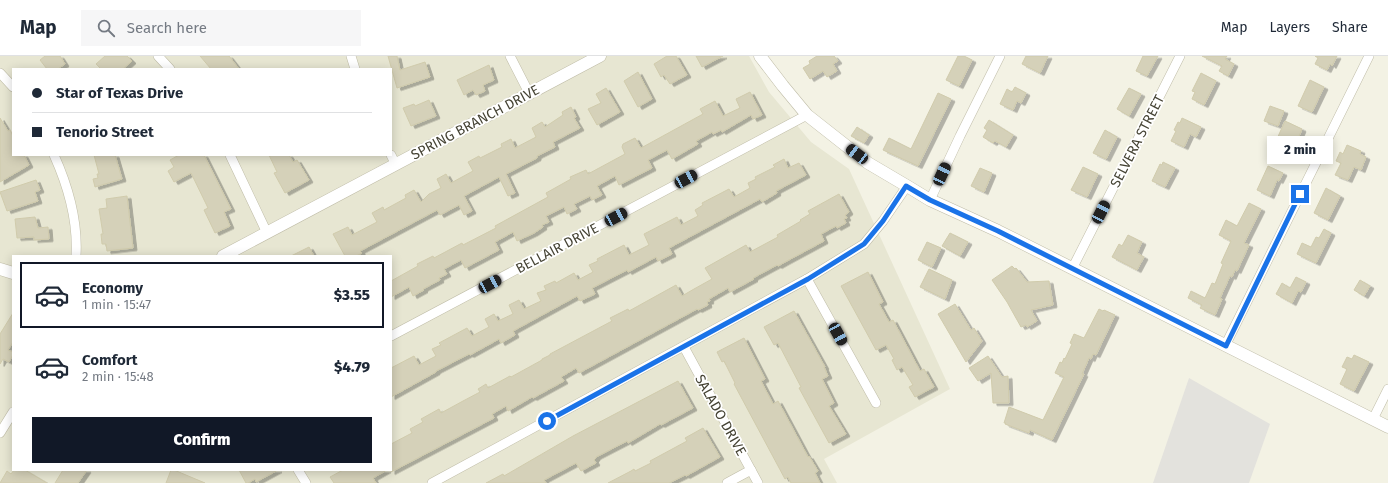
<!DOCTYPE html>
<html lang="en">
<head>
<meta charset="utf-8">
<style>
  body { margin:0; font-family:"Fira Sans",sans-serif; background:#f6f6f7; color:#1f2937; height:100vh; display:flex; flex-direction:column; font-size:15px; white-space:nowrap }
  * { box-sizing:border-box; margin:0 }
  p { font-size:13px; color:#747a83 }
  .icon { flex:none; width:22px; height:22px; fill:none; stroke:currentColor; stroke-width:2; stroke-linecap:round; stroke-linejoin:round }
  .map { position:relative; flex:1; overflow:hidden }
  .drawer { position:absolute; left:12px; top:199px; width:380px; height:216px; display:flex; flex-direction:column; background:#fff; border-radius:0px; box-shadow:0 2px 10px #0003 }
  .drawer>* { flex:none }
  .banner { position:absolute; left:12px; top:12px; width:380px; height:88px; border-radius:0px; box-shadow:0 2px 10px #0003; display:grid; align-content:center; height:88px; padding:0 20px; background:#fff }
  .end { position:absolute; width:18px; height:18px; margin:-9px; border:5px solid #1a73e8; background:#fff; box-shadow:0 0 0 2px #fff }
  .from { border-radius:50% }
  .bubble { position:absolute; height:28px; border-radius:0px; background:#fff; box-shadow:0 2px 10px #0003; font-size:13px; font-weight:800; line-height:28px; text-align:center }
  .car { position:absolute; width:12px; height:24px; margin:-12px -6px; border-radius:5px; box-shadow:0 0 3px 1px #0007; background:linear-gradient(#222 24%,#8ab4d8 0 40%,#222 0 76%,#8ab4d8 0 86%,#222 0) }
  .banner b { display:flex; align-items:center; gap:14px; height:38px; font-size:15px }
  .banner b+b { border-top:1px solid #e0e1e3 }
  .banner i { width:10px; height:10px; background:#1f2937 }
  ul { padding:7px 0 0; list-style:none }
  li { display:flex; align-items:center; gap:12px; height:66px; margin:0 8px 6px; padding:0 12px; border:2px solid transparent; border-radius:0px }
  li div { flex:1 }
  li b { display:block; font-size:15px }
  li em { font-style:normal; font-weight:800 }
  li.selected { border-color:#111827 }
  li>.icon { width:36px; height:36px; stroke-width:1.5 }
  .button { display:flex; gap:8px; margin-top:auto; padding:8px 20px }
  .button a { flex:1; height:46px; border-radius:0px; background:#111827; color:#fff; font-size:16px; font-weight:800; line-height:46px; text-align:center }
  header { display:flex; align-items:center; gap:24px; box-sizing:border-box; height:56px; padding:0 20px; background:#fff; border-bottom:1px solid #e0e1e3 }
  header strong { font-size:19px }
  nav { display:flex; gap:22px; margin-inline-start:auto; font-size:14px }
  .search { width:280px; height:36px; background:#f6f6f7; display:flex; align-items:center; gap:10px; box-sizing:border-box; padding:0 14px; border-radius:0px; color:#747a83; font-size:15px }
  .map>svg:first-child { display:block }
</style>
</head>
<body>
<header>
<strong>Map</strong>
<div class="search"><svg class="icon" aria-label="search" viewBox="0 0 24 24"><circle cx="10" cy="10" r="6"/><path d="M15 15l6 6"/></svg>Search here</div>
<nav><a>Map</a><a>Layers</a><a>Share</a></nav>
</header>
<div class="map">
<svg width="1388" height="427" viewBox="0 0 1388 427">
  <defs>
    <filter id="shadow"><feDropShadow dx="4" dy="2.5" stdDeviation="0" flood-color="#0004"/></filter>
  </defs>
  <rect width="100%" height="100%" fill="#f3f2e4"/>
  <path fill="#e7e6d2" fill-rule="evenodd" d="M0 0H749L769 36 811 86 849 113 950 333 824 403 837 427H0ZM13 13H391V99H13ZM13 200H391V414H13Z"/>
  <path fill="#e3e2dd" d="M1189 322 1270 368 1249 427H1153Z"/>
  <g fill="#d5d1b9" stroke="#d0cbac" filter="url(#shadow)">
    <path d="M45 0H60L65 8 58 13H47L40 4Z"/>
    <path d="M105 0H127L132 5 123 13H101L96 8Z"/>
    <path d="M200 0H229L239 13H211Z"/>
    <path d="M388 0H397L400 14 425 6 430 21 397 32Z"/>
    <path d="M667 0H676L687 19 670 28 664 19 661 21 654 8Z"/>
    <path d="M696 0H723L702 11Z"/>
    <path d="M817 0H834L838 5 833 8 837 15 827 21 823 15 810 23 803 12 810 8 809 5Z"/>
    <path d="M958 0H964L972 4 959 30 946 24Z"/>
    <path d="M1026 0H1048L1040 17 1022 8Z"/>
    <path d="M1143 0H1158L1147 20 1136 15Z"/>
    <path d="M1202 0H1227L1225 3 1234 8 1228 20 1219 15 1222 10Z"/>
    <path d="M1315 0H1337L1332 10 1330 8 1327 14 1315 8 1318 2Z"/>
    <path d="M489 9 494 24 483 29 485 35 476 39 473 34 464 39 457 24Z"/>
    <path d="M638 16 652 43 638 51 624 25Z"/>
    <path d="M1201 17 1216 25 1204 49 1192 43 1195 36 1192 35Z"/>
    <path d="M1310 24 1324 31 1312 56 1298 50Z"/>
    <path d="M1015 31 1026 37 1021 47 1017 45 1013 54 1000 48 1007 33 1012 36Z"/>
    <path d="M606 32 620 56 597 69 588 53 601 47 596 38Z"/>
    <path d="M1129 32 1141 38 1129 60 1117 53Z"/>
    <path d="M750 36 762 59 753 63 751 59 722 76 721 74 713 78 712 76 696 85 698 88 672 103 667 94 648 104 652 112 619 129 615 120 597 130 602 139 592 144 590 140 574 148 577 153 567 158 564 151 546 160 549 166 542 169 543 171 534 177 517 185 513 176 495 186 499 194 465 212 461 204 444 213 447 218 439 222 440 224 423 233 424 234 413 240 409 231 391 241V225L418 210 417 208 433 200 434 202 462 187 463 189 496 172 495 170 548 141 546 137 571 123 570 121 586 114 588 118 625 98 622 91 623 88 635 82 641 92 703 58 700 53 715 45 723 60 740 52 736 43Z"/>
    <path d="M938 37 951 43 918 110 883 94 889 82 911 93Z"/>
    <path d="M429 44 436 60 411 70 403 52 414 48 415 50Z"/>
    <path d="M1270 50 1284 55 1278 70 1264 65Z"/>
    <path d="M571 51 576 61 574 62 580 72 553 86 555 91 537 100V102L506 118 515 137 508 140 499 121 464 140 472 155 464 159 459 149 440 159 437 154 360 195 362 197 356 200H345L333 178 348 171 352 179 377 166 372 157 383 151 384 154 406 142 405 139 414 134 421 146 429 138 441 132 437 123 446 118 451 127 473 115 468 106 479 100 480 102 502 91 501 88 511 83 515 92 536 81 532 72 542 66 545 71 563 59 562 56Z"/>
    <path d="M0 62 8 75 10 74 13 80V99H24L29 109 0 126Z"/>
    <path d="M1182 62 1201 71 1196 81 1190 78 1184 91 1171 85 1176 75 1174 74 1178 66 1180 67Z"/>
    <path d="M989 64 1013 79 1006 91 995 85 993 87 983 81 987 74 984 72Z"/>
    <path d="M1285 65 1302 73 1294 93 1276 85Z"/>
    <path d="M857 71 869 79 864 87 851 80Z"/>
    <path d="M1105 74 1117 81 1106 103 1093 97Z"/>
    <path d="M1347 89 1361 95 1360 98 1366 101 1361 114 1354 111 1348 124 1335 119 1341 107 1336 105 1340 96 1343 98Z"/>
    <path d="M94 99H115L122 123 95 131 93 123 98 122 97 118H99Z"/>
    <path d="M179 99H204L231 153 224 156 230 170 215 177 204 154 208 152 191 117 174 126 168 115 174 111 170 104Z"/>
    <path d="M269 99H289L293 106 297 104 309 124 285 137 274 117 277 116Z"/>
    <path d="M784 103 788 112 799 107 806 119 776 135 777 137 762 146 760 143 669 192 672 198 658 205 656 201 628 216 627 214 592 232 595 238 580 245 577 240 513 275 515 279 501 287 499 283 470 299 469 298 436 315V316L391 341V312L414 300 419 309 436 300 432 293 441 289 439 287 467 272 472 280 489 271 485 263 494 258 498 265 513 258 509 249 519 244 524 253 541 245 537 237 546 234 544 230 555 225 556 227 574 217 578 224 593 216 589 209 598 205 597 203 624 189 629 199 649 189 644 178 677 161 681 169 698 160 695 154 703 149 702 147 729 133 734 141 750 132 748 127 756 123 755 121 775 111 773 109Z"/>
    <path d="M1163 106 1175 112 1165 131 1152 125 1160 108 1162 109Z"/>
    <path d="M1268 110 1283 117 1279 125 1277 124 1270 140 1257 134Z"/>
    <path d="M1083 111 1098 118 1087 141 1071 134Z"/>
    <path d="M980 112 992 117 984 136 971 130Z"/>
    <path d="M36 124 40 134 35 136 38 145 7 155 0 136Z"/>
    <path d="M1326 132 1340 140 1328 164 1314 157Z"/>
    <path d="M839 138 849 156 845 159 847 162 844 163 846 167 837 172 836 170 821 178 824 185 785 206 778 210 777 209 753 222 754 223 730 236 728 232 709 243 710 245 707 246 708 249 698 254 697 253 579 317 576 312 561 321 564 325 533 342 532 341 508 355 506 350 492 358 494 362 391 416V388L412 377 410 373 423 366 421 363 439 353 441 357 463 345 480 336 478 333 486 328 488 332 510 320 511 321 542 304V303L550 299V298L612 265 610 262 628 253 629 255 676 229 682 240 694 233 712 223 705 212 746 189 750 196 778 181 777 179 801 165 800 164 810 158 808 155Z"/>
    <path d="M127 140 133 192 107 195 106 188H102L101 178H103L99 153 107 152 106 143Z"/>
    <path d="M1249 147 1261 153 1244 187 1249 189 1237 215 1235 214 1232 221 1230 220 1220 242 1222 243 1215 259 1200 252 1202 249 1188 242 1191 235 1205 242 1212 227 1215 228 1223 208 1221 207 1231 185 1219 179 1226 164 1237 170Z"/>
    <path d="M35 161 38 172 48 171 49 183 34 184V181L17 182 15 163Z"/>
    <path d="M1324 173 1331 177 1316 207 1297 198 1302 187 1311 191 1316 181 1319 182Z"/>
    <path d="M950 177 968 186 960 200 942 190Z"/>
    <path d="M1128 179 1142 186 1137 197 1144 201 1137 214 1112 201 1119 188 1122 190Z"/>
    <path d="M927 186 941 192 932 211 918 204Z"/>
    <path d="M309 191 314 200H291Z"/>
    <path d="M1012 210 1015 213 1016 212 1027 226 1049 225 1053 249 1031 254 1037 265 1027 271 1026 269 1021 271 1007 246 992 224Z"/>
    <path d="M929 213 952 224 945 243 920 231Z"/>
    <path d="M868 216 883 246 879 248 889 266 893 264 920 315 924 313 934 331 915 341 909 331 913 329 902 311 897 314 892 304 894 303 886 289 876 294 841 230Z"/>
    <path d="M1296 221 1306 226 1301 236 1298 235 1292 247 1276 238 1282 227 1290 232Z"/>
    <path d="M1360 224 1370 230 1364 240 1354 234Z"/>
    <path d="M955 248 971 274 974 272 982 285 966 306 938 258Z"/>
    <path d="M1099 253 1103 255 1104 254 1115 259 1096 299 1093 298 1091 303 1089 302 1082 318H1084L1052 384 1030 374 1029 377 1005 368 1006 367H1004L1009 351 1043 364 1064 321 1055 317 1060 306 1062 307 1064 302 1065 303 1072 288 1070 287 1074 278 1084 282Z"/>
    <path d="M794 255 825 311H824L828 320 822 323 834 347 829 350 846 378 829 387 799 332 801 331 778 287 774 289 764 271Z"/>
    <path d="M13 257V286L8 294 13 296V299L9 306 3 303 0 308V278Z"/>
    <path d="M744 282 765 323 761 325 773 348 778 345 808 401 809 400 818 415 815 417 820 427H791L788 421 785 423 734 328 735 327 724 305 722 306 717 296Z"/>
    <path d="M1354 299 1369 306 1354 335 1340 328 1347 313 1342 311 1347 301 1352 303Z"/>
    <path d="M988 300 1002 321 1008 320 1009 347H993L991 317 978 325 969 312Z"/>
    <path d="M678 325 693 352 661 369 660 368 628 387 627 385 596 401V402L594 404 596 407 581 415 576 407 544 424 546 427H486L503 418 504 420 573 380Z"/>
    <path d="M703 372 720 401 686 420 685 419 669 427H608L631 415 634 413 635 415 651 407 650 405 687 385 685 382Z"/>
    <path d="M14 414H25L47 427H0L7 415 11 418Z"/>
    <path d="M63 414H87L78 427H55Z"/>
    <path d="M171 414H174L205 427H166Z"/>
    <path d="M239 414H278L256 426 255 423 248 427H246Z"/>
    <path d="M343 414H387L373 422 376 427H334L330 421Z"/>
  </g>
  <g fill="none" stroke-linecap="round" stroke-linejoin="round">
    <g stroke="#bfbca7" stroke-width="10">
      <g id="minor">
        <path d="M158 0 170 13"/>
        <path d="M351 0 355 13"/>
        <path d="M510 0 529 37"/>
        <path d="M0 17 13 31"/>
        <path d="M54 99C68 130 78 166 76 200"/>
        <path d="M230 99 267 177"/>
        <path d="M391 99 396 109"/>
        <path d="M930 144 960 80 1000 0"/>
        <path d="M1072 213 1180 0"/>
        <path d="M807 223 876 347"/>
        <path d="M391 280 807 59"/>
        <path d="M1225 290 1369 0"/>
        <path d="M684 291 758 427"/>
        <path d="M1373 363 1388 333"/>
        <path d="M0 377 13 356"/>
        <path d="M298 414 306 427"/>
        <path d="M432 427 807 223 864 188 883 165 907 130"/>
        <path d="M727 427 751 414"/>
      </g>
    </g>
    <g stroke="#bfbca7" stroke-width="13">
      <g id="tertiary">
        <path d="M760 0 783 30 807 59 868 107 907 130 930 144 998 175 1388 371"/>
        <path d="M223 200 600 0"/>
        <path d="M0 213 13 217"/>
      </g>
    </g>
    <use href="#minor" stroke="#fff" stroke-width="9"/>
    <use href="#tertiary" stroke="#fff" stroke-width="12"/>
  </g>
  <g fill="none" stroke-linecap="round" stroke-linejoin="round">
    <path stroke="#1a73e8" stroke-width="5" d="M547 365 808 223 864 188 883 165 906 130 930 144 998 175 1226 290 1300 138"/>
  </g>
  <g text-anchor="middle" stroke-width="3.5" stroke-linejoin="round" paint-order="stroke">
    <g font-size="14" fill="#454334" stroke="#fff">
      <text transform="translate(475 66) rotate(-28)" y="5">SPRING BRANCH DRIVE</text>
      <text transform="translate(1137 85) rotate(-63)" y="5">SELVERA STREET</text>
      <text transform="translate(557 192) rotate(-28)" y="5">BELLAIR DRIVE</text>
      <text transform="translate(721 359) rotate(61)" y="5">SALADO DRIVE</text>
    </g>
  </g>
</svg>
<i class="end from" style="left:547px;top:365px"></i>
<i class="end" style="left:1300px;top:138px"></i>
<div class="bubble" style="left:1267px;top:80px;width:66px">2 min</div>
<i class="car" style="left:857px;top:98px;rotate:307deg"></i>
<i class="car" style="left:942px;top:118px;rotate:25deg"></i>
<i class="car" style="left:686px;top:123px;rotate:62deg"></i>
<i class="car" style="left:1101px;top:156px;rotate:27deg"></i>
<i class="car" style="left:616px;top:161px;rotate:62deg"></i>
<i class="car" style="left:490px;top:228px;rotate:62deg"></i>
<i class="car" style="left:838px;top:278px;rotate:151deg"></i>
<div class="banner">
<b><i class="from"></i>Star of Texas Drive</b>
<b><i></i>Tenorio Street</b>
</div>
<section class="drawer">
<ul>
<li class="selected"><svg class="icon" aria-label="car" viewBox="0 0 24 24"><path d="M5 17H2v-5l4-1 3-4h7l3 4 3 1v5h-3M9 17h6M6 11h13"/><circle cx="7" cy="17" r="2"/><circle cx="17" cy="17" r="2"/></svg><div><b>Economy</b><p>1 min · 15:47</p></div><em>$3.55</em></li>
<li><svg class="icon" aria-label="car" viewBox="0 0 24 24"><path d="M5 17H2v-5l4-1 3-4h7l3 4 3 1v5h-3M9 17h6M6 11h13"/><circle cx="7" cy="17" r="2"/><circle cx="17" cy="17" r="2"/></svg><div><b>Comfort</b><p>2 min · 15:48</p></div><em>$4.79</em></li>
</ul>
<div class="button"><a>Confirm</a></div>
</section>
</div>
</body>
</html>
